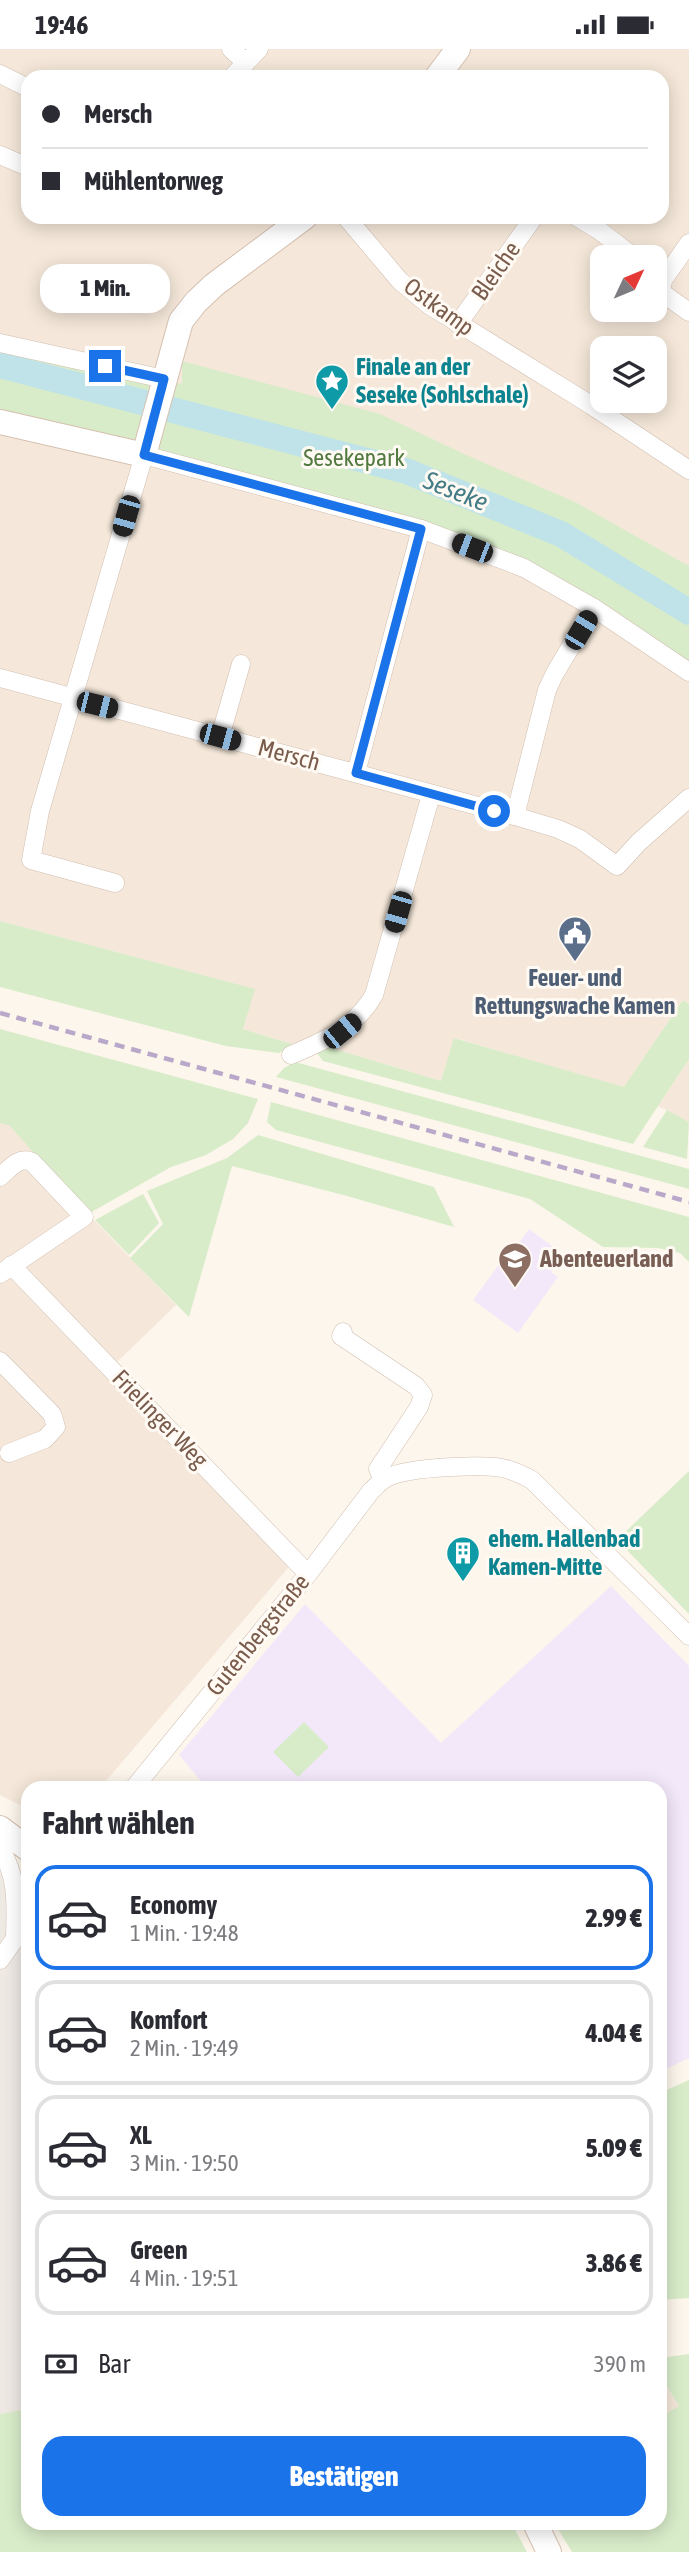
<!DOCTYPE html>
<html lang="de">
<head>
<meta charset="utf-8">
<style>
  body { margin:0; font-family:"Asap Condensed",sans-serif; background:#f2f2f3; color:#2b2b33; height:100vh; display:flex; flex-direction:column; font-size:26px; white-space:nowrap }
  * { box-sizing:border-box; margin:0 }
  p { font-size:23px; color:#7c7c81 }
  .icon { flex:none; width:38px; height:38px; fill:none; stroke:currentColor; stroke-width:2; stroke-linecap:round; stroke-linejoin:round }
  .map { position:relative; flex:1; overflow:hidden }
  .sheet { position:absolute; left:21px; top:1732px; width:646px; height:749px; display:flex; flex-direction:column; background:#fff; border-radius:21px; box-shadow:0 4px 18px #0003 }
  .sheet>* { flex:none }
  .hud { position:absolute; left:21px; top:21px; width:648px; height:154px; border-radius:21px; box-shadow:0 4px 18px #0003; display:grid; align-content:center; height:154px; padding:0 21px; background:#fff }
  .needle { width:46px; rotate:46deg }
  .controls { position:absolute; left:590px; top:196px; display:grid; gap:14px }
  .controls a { display:grid; place-items:center; width:77px; height:77px; border-radius:14px; background:#fff; box-shadow:0 4px 18px #0003; font-size:35px }
  .end { position:absolute; width:32px; height:32px; margin:-16px; border:9px solid #1a73e8; background:#fff; box-shadow:0 0 0 4px #fff }
  .from { border-radius:50% }
  .bubble { position:absolute; height:49px; border-radius:21px; background:#fff; box-shadow:0 4px 18px #0003; font-size:23px; font-weight:800; line-height:49px; text-align:center }
  .car { position:absolute; width:21px; height:42px; margin:-21px -10px; border-radius:9px; box-shadow:0 0 5px 2px #0007; background:linear-gradient(#222 24%,#8ab4d8 0 40%,#222 0 76%,#8ab4d8 0 86%,#222 0) }
  .hud b { display:flex; align-items:center; gap:24px; height:66px; font-size:26px }
  .hud b+b { border-top:2px solid #e1e1e2 }
  .hud i { width:18px; height:18px; background:#2b2b33 }
  ul { padding:0; list-style:none }
  li { display:flex; align-items:center; gap:21px; height:105px; margin:0 14px 10px; padding:0 7px; border:4px solid #e1e1e2; border-radius:21px }
  li div { flex:1 }
  li b { display:block; font-size:26px }
  li em { font-style:normal; font-weight:800 }
  li.selected { border-color:#1a73e8 }
  li>.icon { width:63px; height:63px; stroke-width:1.5 }
  h2 { padding:0 21px; font-size:32px; line-height:84px }
  .pay { display:flex; align-items:center; gap:18px; height:77px; padding:0 21px; font-size:26px }
  .pay p { margin-inline-start:auto }
  .button { display:flex; gap:14px; margin-top:auto; padding:14px 21px }
  .button a { flex:1; height:80px; border-radius:21px; background:#1a73e8; color:#fff; font-size:28px; font-weight:800; line-height:80px; text-align:center }
  .status { display:flex; justify-content:space-between; align-items:center; height:49px; padding:0 35px; background:#fff; direction:ltr }
  .status svg { height:19px; fill:currentColor }
  .map>svg:first-child { display:block }
</style>
</head>
<body>
<div class="status"><b>19:46</b><svg viewBox="0 0 49 12"><path d="M0 12V9h3v3zM5 12V6h3v6zM10 12V3h3v9zM15 12V0h3v12zM26 1h20v11H26zM47 4h2v5h-2z"/></svg></div>
<div class="map">
<svg width="689" height="2503" viewBox="0 0 689 2503">
  <rect width="100%" height="100%" fill="#fdf6ec"/>
  <g fill="#f5e8da" fill-rule="evenodd">
    <path d="M0 0H689V955L683 951 624 1039 455 989 441 1032 328 998 295 996 243 980 254 940 0 872ZM28 28H662V168H28ZM602 208H654V261H602ZM602 299H654V352H602Z"/>
    <path d="M689 1010V1073L658 1057Z"/>
    <path d="M0 1074 10 1076 88 1165 176 1256 115 1315 300 1505 100 1739 28 1740V1760L0 1746Z"/>
    <path d="M660 2326 679 2357 660 2368Z"/>
  </g>
  <path fill="#efe9e4" d="M0 1819 28 1839V2360L0 2365Z"/>
  <g fill="#f3e8fa">
    <path d="M529 1180 563 1205 551 1223 558 1228 518 1284 473 1251 508 1203 511 1205Z"/>
    <path d="M611 1537 689 1617V2009L660 2023V1740L207 1739 179 1706 305 1555 441 1694Z"/>
  </g>
  <g fill="#d8ecc9">
    <path d="M0 294 182 335V312L380 365 464 405 575 453 689 517V618L527 518 0 371Z"/>
    <path d="M0 872 255 940 243 980 295 996 279 1004 226 997 0 938Z"/>
    <path d="M683 951 689 955V1010L633 1095 323 1012 316 1003 328 998 441 1032 454 989 624 1038Z"/>
    <path d="M0 980 258 1050 248 1074 233 1090 206 1106 171 1118 88 1165 10 1077 0 1074Z"/>
    <path d="M295 1013 689 1120V1140L276 1028 284 1019Z"/>
    <path d="M271 1053 689 1168V1213L680 1204 658 1199 603 1198 530 1150 276 1081 267 1073Z"/>
    <path d="M667 1061 689 1073 687 1110 643 1098Z"/>
    <path d="M258 1086 434 1138 454 1178 347 1147 232 1117 189 1268 130 1209 163 1175 147 1142 227 1109Z"/>
    <path d="M143 1145 159 1174 129 1206 95 1171Z"/>
    <path d="M689 1422V1565L622 1496 621 1487Z"/>
    <path d="M304 1673 329 1698 298 1728 273 1703Z"/>
    <path d="M689 2031V2249L660 2251V2044Z"/>
    <path d="M689 2305V2503H572L555 2475 660 2474V2368L679 2357 660 2326V2309Z"/>
    <path d="M28 2360V2474L512 2475 527 2503H0V2365Z"/>
  </g>
  <g fill="none" stroke-linecap="round" stroke-linejoin="round">
    <path stroke="#bfe3e8" stroke-width="26" d="M0 316 406 422 561 485 689 563"/>
    <g stroke="#d1beb0" stroke-width="19">
      <g id="street">
        <path d="M231 0 246 14"/>
        <path d="M0 25 28 39"/>
        <path d="M232 28 259 0"/>
        <path d="M0 106 28 118"/>
        <path d="M346 168 400 232 429 256 591 356 689 421"/>
        <path d="M577 168 600 182 634 208"/>
        <path d="M689 194 663 231 661 243 689 263"/>
        <path d="M458 275 534 168"/>
        <path d="M0 294 164 330"/>
        <path d="M0 629 515 767 558 780 580 790 617 817 639 793 689 749"/>
        <path d="M220 688 241 615"/>
        <path d="M356 724 421 480"/>
        <path d="M515 767 547 641 555 624 594 559"/>
        <path d="M115 834 31 811 40 762 144 406 421 480 524 519 594 559 689 623"/>
        <path d="M291 1006C324 992 355 979 374 946L431 746"/>
        <path d="M0 1128C10 1119 19 1107 32 1113L84 1168 0 1225"/>
        <path d="M11 1216 308 1525"/>
        <path d="M343 1283 341 1287 416 1337 423 1346 419 1358 378 1420 383 1431"/>
        <path d="M0 1312 52 1365 56 1378 45 1390 9 1404"/>
        <path d="M133 1740 308 1525 371 1442C375 1439 379 1433 383 1431 401 1418 473 1416 496 1418 509 1419 521 1425 532 1431L689 1587"/>
        <path d="M0 1799C18 1827 16 1857 15 1889"/>
        <path d="M0 1911 28 1871"/>
      </g>
    </g>
    <g stroke="#d6c0b0" stroke-width="26">
      <g id="secondary">
        <path d="M437 28 458 0"/>
        <path d="M0 373 144 406 181 272 196 253 214 236 305 168"/>
        <path d="M0 1779 28 1800"/>
        <path d="M535 2474 549 2503"/>
      </g>
    </g>
    <use href="#street" stroke="#fff" stroke-width="18"/>
    <use href="#secondary" stroke="#fff" stroke-width="24"/>
    <path stroke="#b9a8c9" stroke-width="4.5" stroke-dasharray="10 7" stroke-linecap="butt" d="M0 964 689 1153"/>
  </g>
  <g fill="none" stroke-linecap="round" stroke-linejoin="round">
    <path stroke="#1a73e8" stroke-width="9" d="M105 317 164 330 144 406 421 480 356 724 494 762"/>
  </g>
  <defs>
    <g id="sight-pin" transform="scale(1.75)"><path d="M0 17L-7.5 6A9.5 9.5 0 1 1 7.5 6Z" fill="#0f9aa8" stroke="#fffaf3"/><path d="M0-6L1.8-2.2L6-1.7L2.9 1.2L3.7 5.4L0 3.3L-3.7 5.4L-2.9 1.2L-6-1.7L-1.8-2.2Z" fill="#fff"/></g>
    <g id="civic-pin" transform="scale(1.75)"><path d="M0 17L-7.5 6A9.5 9.5 0 1 1 7.5 6Z" fill="#5c6f8a" stroke="#fffaf3"/><path d="M-.6-6.5H3V-4.5H.6V-3L4-1V1h2V6H-6V1h2V-1L-.6-3ZM-1.2 2.5V6h2.4V2.5Z" fill="#fff"/></g>
    <g id="school-pin" transform="scale(1.75)"><path d="M0 17L-7.5 6A9.5 9.5 0 1 1 7.5 6Z" fill="#8d6e63" stroke="#fffaf3"/><path d="M0-5L7-2L0 1L-7-2ZM-4 1L0 2.5L4 1V4Q0 6-4 4Z" fill="#fff"/></g>
    <g id="building-pin" transform="scale(1.75)"><path d="M0 17L-7.5 6A9.5 9.5 0 1 1 7.5 6Z" fill="#0f9aa8" stroke="#fffaf3"/><path d="M-4-6H4V6H1V3H-1V6H-4ZM-2.5-4.3h1.7v1.8h-1.7ZM.8-4.3h1.7v1.8H.8ZM-2.5-1h1.7V.8h-1.7ZM.8-1h1.7V.8H.8Z" fill="#fff"/></g>
  </defs>
  <g fill-rule="evenodd">
    <use href="#sight-pin" x="332" y="332"/>
    <use href="#civic-pin" x="575" y="884"/>
    <use href="#school-pin" x="515" y="1210"/>
    <use href="#building-pin" x="463" y="1504"/>
  </g>
  <g text-anchor="middle" stroke-width="6" stroke-linejoin="round" paint-order="stroke">
    <g font-size="24" fill="#7a5c4d" stroke="#fffaf3">
      <text transform="translate(496 222) rotate(-55)" y="8">Bleiche</text>
      <text transform="translate(439 258) rotate(36)" y="8">Ostkamp</text>
      <text transform="translate(289 706) rotate(15)" y="8">Mersch</text>
      <text transform="translate(160 1370) rotate(46)" y="8">Frielinger Weg</text>
      <text transform="translate(258 1586) rotate(-51)" y="8">Gutenbergstraße</text>
    </g>
    <g font-size="24" font-weight="bold" fill="#0d838f" stroke="#fffaf3" text-anchor="start">
      <text x="356" y="326">Finale an der<tspan x="356" dy="28">Seseke (Sohlschale)</tspan></text>
      <text x="488" y="1498">ehem. Hallenbad<tspan x="488" dy="28">Kamen-Mitte</tspan></text>
    </g>
    <g font-size="24" fill="#537a41" stroke="#fffaf3">
      <text x="354" y="417">Sesekepark</text>
    </g>
    <g font-size="24" font-weight="bold" fill="#4e5e75" stroke="#fffaf3">
      <text x="575" y="937">Feuer- und<tspan x="575" dy="28">Rettungswache Kamen</tspan></text>
    </g>
    <g font-size="24" font-weight="bold" fill="#785e54" stroke="#fffaf3" text-anchor="start">
      <text x="540" y="1218">Abenteuerland</text>
    </g>
    <g font-size="26" font-style="italic" fill="#437c86" stroke="#fffaf3">
      <text transform="translate(456 442) rotate(22)" y="9">Seseke</text>
    </g>
  </g>
</svg>
<div class="controls">
<a><svg class="needle" viewBox="-14 -14 28 28"><path d="M0-13l5 13h-10z" fill="#e53935"/><path d="M0 13l5-13h-10z" fill="#7c7c81"/></svg></a>
<a><svg class="icon" aria-label="layers" viewBox="0 0 24 24"><path d="M12 4l9 5-9 5-9-5zM3 14l9 5 9-5"/></svg></a>
</div>
<i class="end from" style="left:494px;top:762px"></i>
<i class="end" style="left:105px;top:317px"></i>
<div class="bubble" style="left:40px;top:215px;width:130px">1 Min.</div>
<i class="car" style="left:126px;top:467px;rotate:196deg"></i>
<i class="car" style="left:472px;top:499px;rotate:291deg"></i>
<i class="car" style="left:581px;top:581px;rotate:31deg"></i>
<i class="car" style="left:97px;top:656px;rotate:104deg"></i>
<i class="car" style="left:220px;top:688px;rotate:105deg"></i>
<i class="car" style="left:398px;top:863px;rotate:196deg"></i>
<i class="car" style="left:342px;top:982px;rotate:51deg"></i>
<div class="hud">
<b><i class="from"></i>Mersch</b>
<b><i></i>Mühlentorweg</b>
</div>
<section class="sheet">
<h2>Fahrt wählen</h2>
<ul>
<li class="selected"><svg class="icon" aria-label="car" viewBox="0 0 24 24"><path d="M5 17H2v-5l4-1 3-4h7l3 4 3 1v5h-3M9 17h6M6 11h13"/><circle cx="7" cy="17" r="2"/><circle cx="17" cy="17" r="2"/></svg><div><b>Economy</b><p>1 Min. · 19:48</p></div><em>2.99 €</em></li>
<li><svg class="icon" aria-label="car" viewBox="0 0 24 24"><path d="M5 17H2v-5l4-1 3-4h7l3 4 3 1v5h-3M9 17h6M6 11h13"/><circle cx="7" cy="17" r="2"/><circle cx="17" cy="17" r="2"/></svg><div><b>Komfort</b><p>2 Min. · 19:49</p></div><em>4.04 €</em></li>
<li><svg class="icon" aria-label="car" viewBox="0 0 24 24"><path d="M5 17H2v-5l4-1 3-4h7l3 4 3 1v5h-3M9 17h6M6 11h13"/><circle cx="7" cy="17" r="2"/><circle cx="17" cy="17" r="2"/></svg><div><b>XL</b><p>3 Min. · 19:50</p></div><em>5.09 €</em></li>
<li><svg class="icon" aria-label="car" viewBox="0 0 24 24"><path d="M5 17H2v-5l4-1 3-4h7l3 4 3 1v5h-3M9 17h6M6 11h13"/><circle cx="7" cy="17" r="2"/><circle cx="17" cy="17" r="2"/></svg><div><b>Green</b><p>4 Min. · 19:51</p></div><em>3.86 €</em></li>
</ul>
<div class="pay"><svg class="icon" aria-label="cash" viewBox="0 0 24 24"><path d="M3 7h18v10H3z"/><circle cx="12" cy="12" r="2"/></svg>Bar<p>390 m</p></div>
<div class="button"><a>Bestätigen</a></div>
</section>
</div>
</body>
</html>
